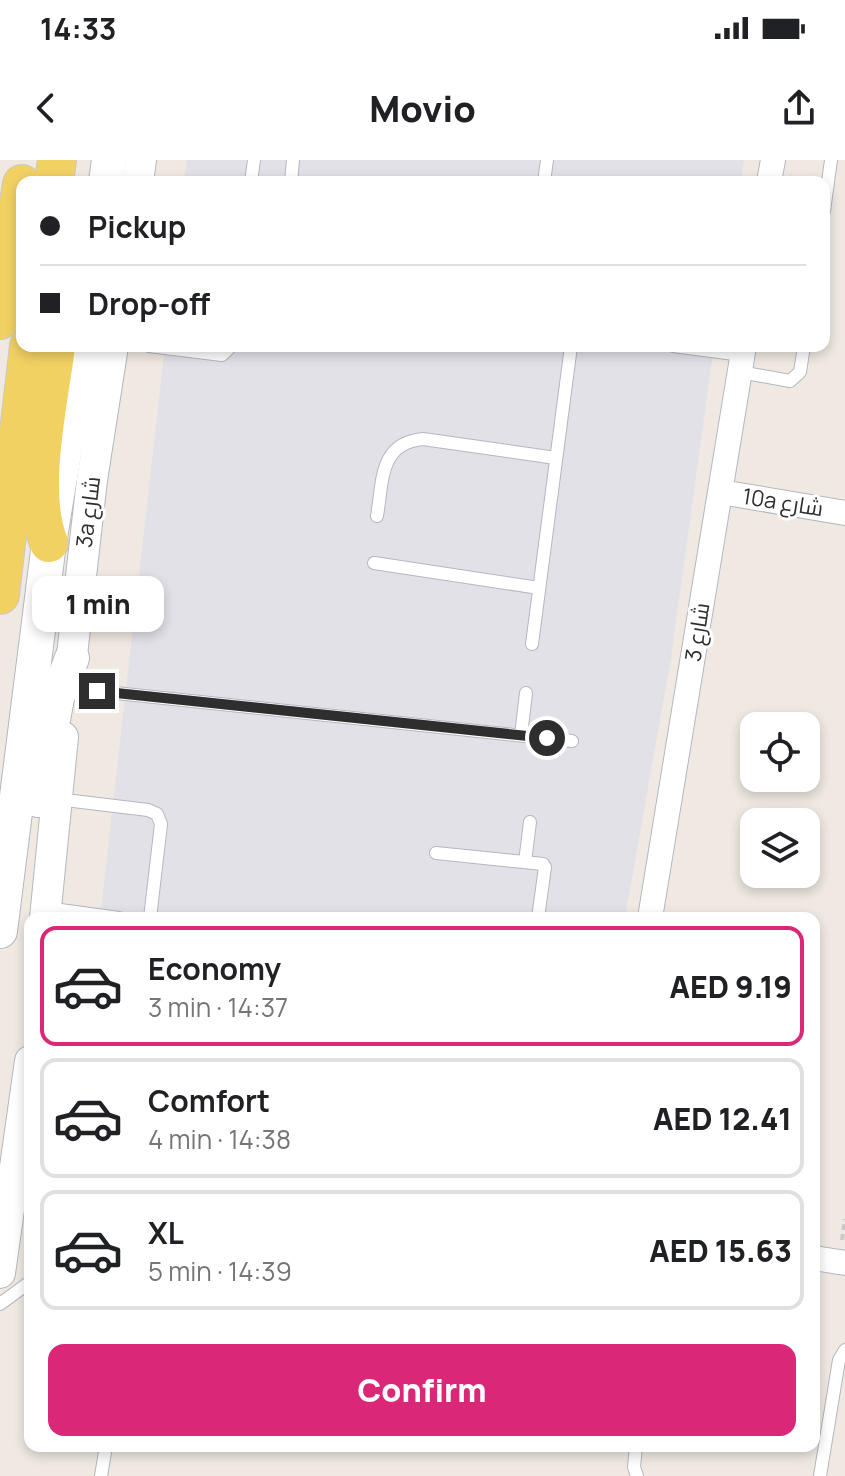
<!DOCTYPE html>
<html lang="en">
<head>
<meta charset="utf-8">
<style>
  body { margin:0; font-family:Manrope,Cairo,sans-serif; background:#f6f6f6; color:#202124; height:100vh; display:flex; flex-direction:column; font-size:30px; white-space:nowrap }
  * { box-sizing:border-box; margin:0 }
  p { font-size:26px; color:#757577 }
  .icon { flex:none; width:44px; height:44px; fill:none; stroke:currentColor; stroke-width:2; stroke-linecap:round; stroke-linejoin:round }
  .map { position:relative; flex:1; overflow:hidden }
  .details { position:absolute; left:24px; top:752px; width:796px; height:540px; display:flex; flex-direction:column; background:#fff; border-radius:16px; box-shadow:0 4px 12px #0003 }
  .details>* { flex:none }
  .guide { position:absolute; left:16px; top:16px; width:814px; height:176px; border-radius:16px; box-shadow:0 4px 12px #0003; display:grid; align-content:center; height:176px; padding:0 24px; background:#fff }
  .buttons { position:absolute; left:740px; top:552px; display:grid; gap:16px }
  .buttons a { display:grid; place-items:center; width:80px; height:80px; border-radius:16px; background:#fff; box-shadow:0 4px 12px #0003; font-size:40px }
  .end { position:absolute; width:36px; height:36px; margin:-18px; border:10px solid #2e2e2e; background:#fff; box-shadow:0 0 0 4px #fff }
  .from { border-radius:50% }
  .bubble { position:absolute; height:56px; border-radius:16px; background:#fff; box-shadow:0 4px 12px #0003; font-size:26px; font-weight:800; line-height:56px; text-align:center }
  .guide b { display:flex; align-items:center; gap:28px; height:76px; font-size:30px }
  .guide b+b { border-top:2px solid #e0e0e0 }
  .guide i { width:20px; height:20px; background:#202124 }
  ul { padding:14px 0 0; list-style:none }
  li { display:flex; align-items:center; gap:24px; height:120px; margin:0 16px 12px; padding:0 8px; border:4px solid #e0e0e0; border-radius:16px }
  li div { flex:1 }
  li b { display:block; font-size:30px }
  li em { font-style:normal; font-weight:800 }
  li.active { border-color:#db2777 }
  li>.icon { width:72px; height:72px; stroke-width:1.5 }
  .action { display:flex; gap:16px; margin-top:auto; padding:16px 24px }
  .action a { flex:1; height:92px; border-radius:16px; background:#db2777; color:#fff; font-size:32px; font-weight:800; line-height:92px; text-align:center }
  .status { display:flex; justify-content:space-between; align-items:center; height:56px; padding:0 40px; background:#fff; direction:ltr }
  .status svg { height:22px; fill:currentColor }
  header { display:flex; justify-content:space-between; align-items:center; height:104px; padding:0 24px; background:#fff; font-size:36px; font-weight:800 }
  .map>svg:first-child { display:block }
</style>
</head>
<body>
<div class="status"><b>14:33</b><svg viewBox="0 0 49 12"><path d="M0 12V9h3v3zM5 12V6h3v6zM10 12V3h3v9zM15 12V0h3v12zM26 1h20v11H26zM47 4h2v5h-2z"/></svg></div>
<header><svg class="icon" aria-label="back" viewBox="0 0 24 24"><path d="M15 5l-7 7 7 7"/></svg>Movio<svg class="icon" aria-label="share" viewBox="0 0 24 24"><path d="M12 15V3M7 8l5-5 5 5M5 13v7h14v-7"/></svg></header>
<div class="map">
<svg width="845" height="1316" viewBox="0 0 845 1316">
  <rect width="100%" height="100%" fill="#efe9e1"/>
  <g fill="#e3e1e8">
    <path d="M187 0H744L741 22H184Z"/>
    <path d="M165 186H714L671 498 625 758H100Z"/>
  </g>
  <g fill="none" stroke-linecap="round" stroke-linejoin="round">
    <g stroke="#b4b7c1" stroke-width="14">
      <g id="service">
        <path d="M251 22 254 0"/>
        <path d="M291 22 293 0"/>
        <path d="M544 22 547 0"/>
        <path d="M824 51 831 0"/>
        <path d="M149 186 222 195 231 186"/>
        <path d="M673 186 742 195"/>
        <path d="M740 212 790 221 800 212 804 186"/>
        <path d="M377 356C383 321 379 283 423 279L556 298"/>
        <path d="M374 403 539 428"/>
        <path d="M532 484 571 186"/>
        <path d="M68 528 572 581"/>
        <path d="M521 575 526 533"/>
        <path d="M57 639 148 650 157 654 161 664 150 758"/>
        <path d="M436 693 543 704 545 707 538 758"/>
        <path d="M525 702 530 662"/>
        <path d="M46 748 119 758"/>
        <path d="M0 1144 30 1122"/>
        <path d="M636 1286 634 1307 637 1316"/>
        <path d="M101 1316 106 1286"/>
        <path d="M820 1316 839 1200 845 1190"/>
      </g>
    </g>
    <g stroke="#b4b7c1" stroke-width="26">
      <g id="minor">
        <path d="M769 22 773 0"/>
        <path d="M721 332 845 353"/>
        <path d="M650 758 744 186"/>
        <path d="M814 1098 845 1103"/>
      </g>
    </g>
    <g stroke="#b4b7c1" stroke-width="32">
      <g id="tertiary">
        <path d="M138 22 141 0"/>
        <path d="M69 521 92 320 113 186"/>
        <path d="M45 758 63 577"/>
        <path d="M0 1113 30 901"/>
      </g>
    </g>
    <g stroke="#b4b7c1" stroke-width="36">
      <g id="secondary">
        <path d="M106 22 109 0"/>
        <path d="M38 640 57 538 72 498"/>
        <path d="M0 771 49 383 82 186"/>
      </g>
    </g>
    <g stroke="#c9c9c9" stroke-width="40">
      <g id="primary">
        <path d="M54 22 57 0"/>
        <path d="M0 160 22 24"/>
        <path d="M49 383C28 329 49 244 56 186"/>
        <path d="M0 435 29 186"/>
      </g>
    </g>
    <path stroke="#c9c9c9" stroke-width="4" stroke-dasharray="6 4" stroke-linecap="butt" d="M842 1080 845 1059"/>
    <use href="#service" stroke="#fff" stroke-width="12"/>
    <use href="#minor" stroke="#fff" stroke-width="24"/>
    <use href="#tertiary" stroke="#fff" stroke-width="30"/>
    <use href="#secondary" stroke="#fff" stroke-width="34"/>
    <use href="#primary" stroke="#f2d163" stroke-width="38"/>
  </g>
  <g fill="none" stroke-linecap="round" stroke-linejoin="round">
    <path stroke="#2e2e2e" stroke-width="10" d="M97 531 547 578"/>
  </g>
  <g text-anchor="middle" stroke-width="6" stroke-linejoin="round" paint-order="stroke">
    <g font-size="22" fill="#2e2e2e" stroke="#fff">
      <text transform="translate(783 342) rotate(9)" y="8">10a شارع</text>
      <text transform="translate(88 352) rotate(-83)" y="8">3a شارع</text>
      <text transform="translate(697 472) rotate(-81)" y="8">شارع 3</text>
    </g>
  </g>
</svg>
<div class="buttons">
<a><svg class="icon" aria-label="locate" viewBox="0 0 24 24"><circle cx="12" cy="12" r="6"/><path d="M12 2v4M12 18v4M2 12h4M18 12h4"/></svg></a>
<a><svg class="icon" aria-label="layers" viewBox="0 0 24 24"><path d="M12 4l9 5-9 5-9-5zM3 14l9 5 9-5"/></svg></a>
</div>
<i class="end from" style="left:547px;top:578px"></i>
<i class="end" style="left:97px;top:531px"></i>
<div class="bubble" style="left:32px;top:416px;width:132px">1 min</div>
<div class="guide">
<b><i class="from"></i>Pickup</b>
<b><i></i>Drop-off</b>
</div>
<section class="details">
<ul>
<li class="active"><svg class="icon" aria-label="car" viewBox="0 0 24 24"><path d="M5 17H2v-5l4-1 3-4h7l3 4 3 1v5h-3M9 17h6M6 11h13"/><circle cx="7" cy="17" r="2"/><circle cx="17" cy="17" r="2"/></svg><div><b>Economy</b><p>3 min · 14:37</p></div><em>AED 9.19</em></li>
<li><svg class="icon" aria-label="car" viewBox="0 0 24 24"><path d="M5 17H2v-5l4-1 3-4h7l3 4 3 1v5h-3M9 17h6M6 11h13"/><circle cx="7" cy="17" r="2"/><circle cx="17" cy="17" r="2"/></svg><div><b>Comfort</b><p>4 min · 14:38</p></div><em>AED 12.41</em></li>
<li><svg class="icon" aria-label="car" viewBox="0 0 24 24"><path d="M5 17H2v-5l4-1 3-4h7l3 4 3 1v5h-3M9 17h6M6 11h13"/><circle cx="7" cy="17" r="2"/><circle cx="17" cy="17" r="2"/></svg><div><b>XL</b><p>5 min · 14:39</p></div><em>AED 15.63</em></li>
</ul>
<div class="action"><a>Confirm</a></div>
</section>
</div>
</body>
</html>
